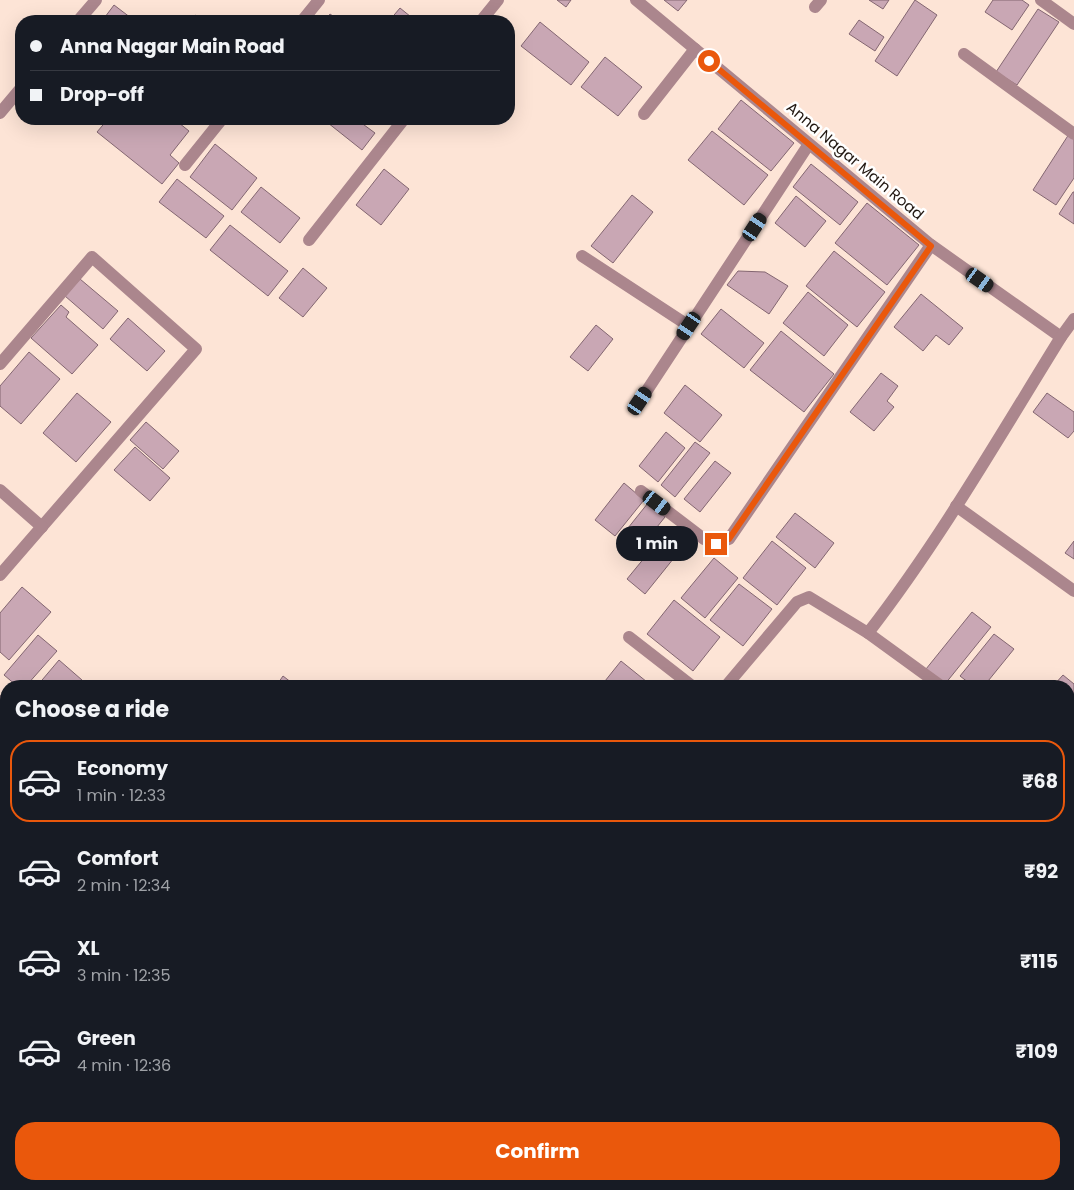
<!DOCTYPE html>
<html lang="en">
<head>
<meta charset="utf-8">
<style>
  body { margin:0; font-family:Poppins,sans-serif; background:#242831; color:#f1f3f6; height:100vh; display:flex; flex-direction:column; font-size:19px; white-space:nowrap }
  * { box-sizing:border-box; margin:0 }
  p { font-size:16px; color:#9ea1a6 }
  .icon { flex:none; width:28px; height:28px; fill:none; stroke:currentColor; stroke-width:2; stroke-linecap:round; stroke-linejoin:round }
  .map { position:relative; flex:1; overflow:hidden }
  .sheet { position:absolute; left:0px; top:680px; width:1075px; height:510px; display:flex; flex-direction:column; background:#171b24; border-radius:20px 20px 0 0; box-shadow:0 5px 20px #0002 }
  .sheet>* { flex:none }
  .guide { position:absolute; left:15px; top:15px; width:500px; height:110px; border-radius:20px; box-shadow:0 5px 20px #0002; display:grid; align-content:center; height:110px; padding:0 15px; background:#171b24 }
  .end { position:absolute; width:22px; height:22px; margin:-11px; border:6px solid #ea580c; background:#fff; box-shadow:0 0 0 2px #fff }
  .from { border-radius:50% }
  .bubble { position:absolute; height:35px; border-radius:18px; background:#171b24; box-shadow:0 5px 20px #0002; font-size:16px; font-weight:700; line-height:35px; text-align:center }
  .car { position:absolute; width:15px; height:30px; margin:-15px -8px; border-radius:6px; box-shadow:0 0 4px 1px #0007; background:linear-gradient(#222 24%,#8ab4d8 0 40%,#222 0 76%,#8ab4d8 0 86%,#222 0) }
  .guide b { display:flex; align-items:center; gap:18px; height:48px; font-size:19px }
  .guide b+b { border-top:1px solid #363941 }
  .guide i { width:12px; height:12px; background:#f1f3f6 }
  ul { padding:0; list-style:none }
  li { display:flex; align-items:center; gap:15px; height:82px; margin:0 10px 8px; padding:0 5px; border:2px solid transparent; border-radius:20px }
  li div { flex:1 }
  li b { display:block; font-size:19px }
  li em { font-style:normal; font-weight:700 }
  li.selected { border-color:#ea580c }
  li>.icon { width:45px; height:45px; stroke-width:1.5 }
  h2 { padding:0 15px; font-size:22px; line-height:60px }
  .cta { display:flex; gap:10px; margin-top:auto; padding:10px 15px }
  .cta a { flex:1; height:58px; border-radius:20px; background:#ea580c; color:#fff; font-size:20px; font-weight:700; line-height:58px; text-align:center }
  .map>svg:first-child { display:block }
</style>
</head>
<body>
<div class="map">
<svg width="1074" height="1190" viewBox="0 0 1074 1190">
  <rect width="100%" height="100%" fill="#fde4d6"/>
  <g fill="#c9a7b4" stroke="#836671">
    <path d="M557 0H571L566 7Z"/>
    <path d="M664 0H687L678 11Z"/>
    <path d="M869 0H889L883 9Z"/>
    <path d="M915 0 937 15 897 76 875 61Z"/>
    <path d="M993 0H1022L1029 5 1012 30 985 12Z"/>
    <path d="M114 5 135 21H102Z"/>
    <path d="M400 8 416 21H389Z"/>
    <path d="M1038 9 1059 22 1017 85 996 72Z"/>
    <path d="M330 14 340 21H324Z"/>
    <path d="M195 15 203 21H190Z"/>
    <path d="M859 20 884 37 875 51 849 34Z"/>
    <path d="M540 22 589 62 571 85 521 46Z"/>
    <path d="M605 57 642 87 618 116 581 87Z"/>
    <path d="M741 100 794 143 771 171 718 129Z"/>
    <path d="M108 119H174L189 131 170 155 179 163 162 184 97 132Z"/>
    <path d="M323 119H356L375 133 362 150Z"/>
    <path d="M712 131 768 175 744 205 688 160Z"/>
    <path d="M1069 134 1074 137V178L1056 205 1033 190Z"/>
    <path d="M215 144 257 178 232 210 190 177Z"/>
    <path d="M811 164 858 202 840 225 793 187Z"/>
    <path d="M384 169 409 189 381 225 356 205Z"/>
    <path d="M177 179 224 216 206 238 159 202Z"/>
    <path d="M261 187 300 218 280 243 241 212Z"/>
    <path d="M1073 192H1074V224L1059 214Z"/>
    <path d="M632 195 653 212 613 263 591 246Z"/>
    <path d="M796 196 826 221 805 247 775 223Z"/>
    <path d="M867 203 919 245 887 285 835 243Z"/>
    <path d="M230 225 288 271 268 296 210 250Z"/>
    <path d="M834 251 885 292 857 327 806 286Z"/>
    <path d="M303 268 327 288 303 317 279 298Z"/>
    <path d="M738 271 765 272 788 286 769 314 727 285Z"/>
    <path d="M80 279 118 311 103 329 65 296Z"/>
    <path d="M808 292 848 325 824 356 783 323Z"/>
    <path d="M921 294 963 328 949 345 936 335 923 351 894 327Z"/>
    <path d="M61 305 69 312 66 317 98 345 72 374 31 338Z"/>
    <path d="M721 309 764 343 744 368 701 334Z"/>
    <path d="M128 318 165 351 147 371 110 339Z"/>
    <path d="M596 325 613 339 588 371 570 357Z"/>
    <path d="M781 331 834 374 804 412 750 370Z"/>
    <path d="M29 352 60 379 21 424 0 406V386Z"/>
    <path d="M881 373 898 386 887 401 894 407 874 431 850 412Z"/>
    <path d="M685 385 722 415 700 442 664 413Z"/>
    <path d="M77 393 111 422 76 462 43 433Z"/>
    <path d="M1047 393 1074 412V431L1068 438 1033 412Z"/>
    <path d="M146 422 179 451 163 469 130 440Z"/>
    <path d="M666 432 685 448 658 482 639 466Z"/>
    <path d="M695 442 710 453 675 497 661 485Z"/>
    <path d="M135 447 170 478 150 501 114 470Z"/>
    <path d="M715 461 731 473 700 512 684 499Z"/>
    <path d="M624 483 644 500 615 536 595 520Z"/>
    <path d="M648 503 665 517 637 552 620 538Z"/>
    <path d="M795 513 834 543 815 568 776 537Z"/>
    <path d="M668 529 686 543 645 594 627 579Z"/>
    <path d="M772 541 806 568 777 605 743 578Z"/>
    <path d="M1074 541V559L1065 553Z"/>
    <path d="M714 558 738 578 705 618 681 598Z"/>
    <path d="M739 584 772 609 743 646 710 620Z"/>
    <path d="M22 587 51 612 9 660 0 652V613Z"/>
    <path d="M674 600 720 637 693 671 647 634Z"/>
    <path d="M972 612 991 627 945 684 926 669Z"/>
    <path d="M994 634 1014 649 984 686H973L960 676Z"/>
    <path d="M38 635 57 651 26 686H17L4 675Z"/>
    <path d="M59 660 82 680 77 686H37Z"/>
    <path d="M621 661 652 686H601Z"/>
    <path d="M1063 675 1074 684V739L1069 735V686H1053Z"/>
    <path d="M283 676 296 686H276Z"/>
    <path d="M1069 743 1074 747V752L1069 759Z"/>
    <path d="M1069 841 1074 846V875L1070 880Z"/>
    <path d="M0 849 6 853V860L0 868Z"/>
    <path d="M6 869V912L4 915 0 912V877Z"/>
    <path d="M1074 1033V1070L1069 1077V1040Z"/>
    <path d="M1069 1105 1074 1109V1133L1069 1140Z"/>
    <path d="M0 1142 6 1147 0 1154Z"/>
    <path d="M1074 1153V1176L1069 1172V1159Z"/>
    <path d="M6 1164V1184H45L53 1190H4L0 1187V1172Z"/>
    <path d="M104 1184H117L125 1190H100Z"/>
    <path d="M200 1184H204L212 1190H195Z"/>
    <path d="M213 1184H264L259 1190H221Z"/>
    <path d="M561 1184H612L608 1190H569Z"/>
    <path d="M628 1184H688L689 1185 685 1190H631L626 1186Z"/>
    <path d="M741 1184H809L817 1190H749Z"/>
    <path d="M949 1184H983L991 1190H944Z"/>
  </g>
  <g fill="none" stroke-linecap="round" stroke-linejoin="round">
    <g stroke="#ab868d" stroke-width="12">
      <path d="M636 0 931 245 1061 337"/>
      <path d="M1041 0 1074 24"/>
      <path d="M815 7 821 0"/>
      <path d="M78 21 96 0"/>
      <path d="M302 21 319 0"/>
      <path d="M481 21 498 0"/>
      <path d="M964 54 1074 134"/>
      <path d="M0 113 21 88"/>
      <path d="M644 114 695 49"/>
      <path d="M185 165 222 119"/>
      <path d="M309 240 404 119"/>
      <path d="M582 256 689 326"/>
      <path d="M0 364 92 257 196 349 0 575"/>
      <path d="M640 401 809 144"/>
      <path d="M0 490 42 527"/>
      <path d="M641 491 704 539 716 544 729 539 931 245"/>
      <path d="M956 506 1074 591"/>
      <path d="M868 633 941 686"/>
      <path d="M629 637 692 686"/>
      <path d="M726 686 797 602 809 597 868 633C940 540 999 437 1061 337L1074 319"/>
      <path d="M0 701 6 706"/>
      <path d="M1069 794 1074 792"/>
      <path d="M0 936 6 941"/>
      <path d="M1069 1012 1074 1016"/>
      <path d="M1047 1184 1056 1190"/>
      <path d="M708 1185 716 1190"/>
      <path d="M90 1190 95 1184"/>
      <path d="M289 1190 294 1184"/>
      <path d="M512 1190 517 1184"/>
      <path d="M940 1190 944 1184"/>
    </g>
  </g>
  <g fill="none" stroke-linecap="round" stroke-linejoin="round">
    <path stroke="#ea580c" stroke-width="6" d="M709 61 931 246 729 539 716 544"/>
  </g>
  <g text-anchor="middle" stroke-width="5" stroke-linejoin="round" paint-order="stroke">
    <g font-size="15" fill="#211711" stroke="#fff">
      <text transform="translate(855 161) rotate(40)" y="5">Anna Nagar Main Road</text>
    </g>
  </g>
</svg>
<i class="end from" style="left:709px;top:61px"></i>
<i class="end" style="left:716px;top:544px"></i>
<div class="bubble" style="left:616px;top:526px;width:82px">1 min</div>
<i class="car" style="left:755px;top:227px;rotate:33deg"></i>
<i class="car" style="left:980px;top:280px;rotate:125deg"></i>
<i class="car" style="left:689px;top:326px;rotate:214deg"></i>
<i class="car" style="left:640px;top:401px;rotate:34deg"></i>
<i class="car" style="left:657px;top:503px;rotate:127deg"></i>
<div class="guide">
<b><i class="from"></i>Anna Nagar Main Road</b>
<b><i></i>Drop-off</b>
</div>
<section class="sheet">
<h2>Choose a ride</h2>
<ul>
<li class="selected"><svg class="icon" aria-label="car" viewBox="0 0 24 24"><path d="M5 17H2v-5l4-1 3-4h7l3 4 3 1v5h-3M9 17h6M6 11h13"/><circle cx="7" cy="17" r="2"/><circle cx="17" cy="17" r="2"/></svg><div><b>Economy</b><p>1 min · 12:33</p></div><em>₹68</em></li>
<li><svg class="icon" aria-label="car" viewBox="0 0 24 24"><path d="M5 17H2v-5l4-1 3-4h7l3 4 3 1v5h-3M9 17h6M6 11h13"/><circle cx="7" cy="17" r="2"/><circle cx="17" cy="17" r="2"/></svg><div><b>Comfort</b><p>2 min · 12:34</p></div><em>₹92</em></li>
<li><svg class="icon" aria-label="car" viewBox="0 0 24 24"><path d="M5 17H2v-5l4-1 3-4h7l3 4 3 1v5h-3M9 17h6M6 11h13"/><circle cx="7" cy="17" r="2"/><circle cx="17" cy="17" r="2"/></svg><div><b>XL</b><p>3 min · 12:35</p></div><em>₹115</em></li>
<li><svg class="icon" aria-label="car" viewBox="0 0 24 24"><path d="M5 17H2v-5l4-1 3-4h7l3 4 3 1v5h-3M9 17h6M6 11h13"/><circle cx="7" cy="17" r="2"/><circle cx="17" cy="17" r="2"/></svg><div><b>Green</b><p>4 min · 12:36</p></div><em>₹109</em></li>
</ul>
<div class="cta"><a>Confirm</a></div>
</section>
</div>
</body>
</html>
